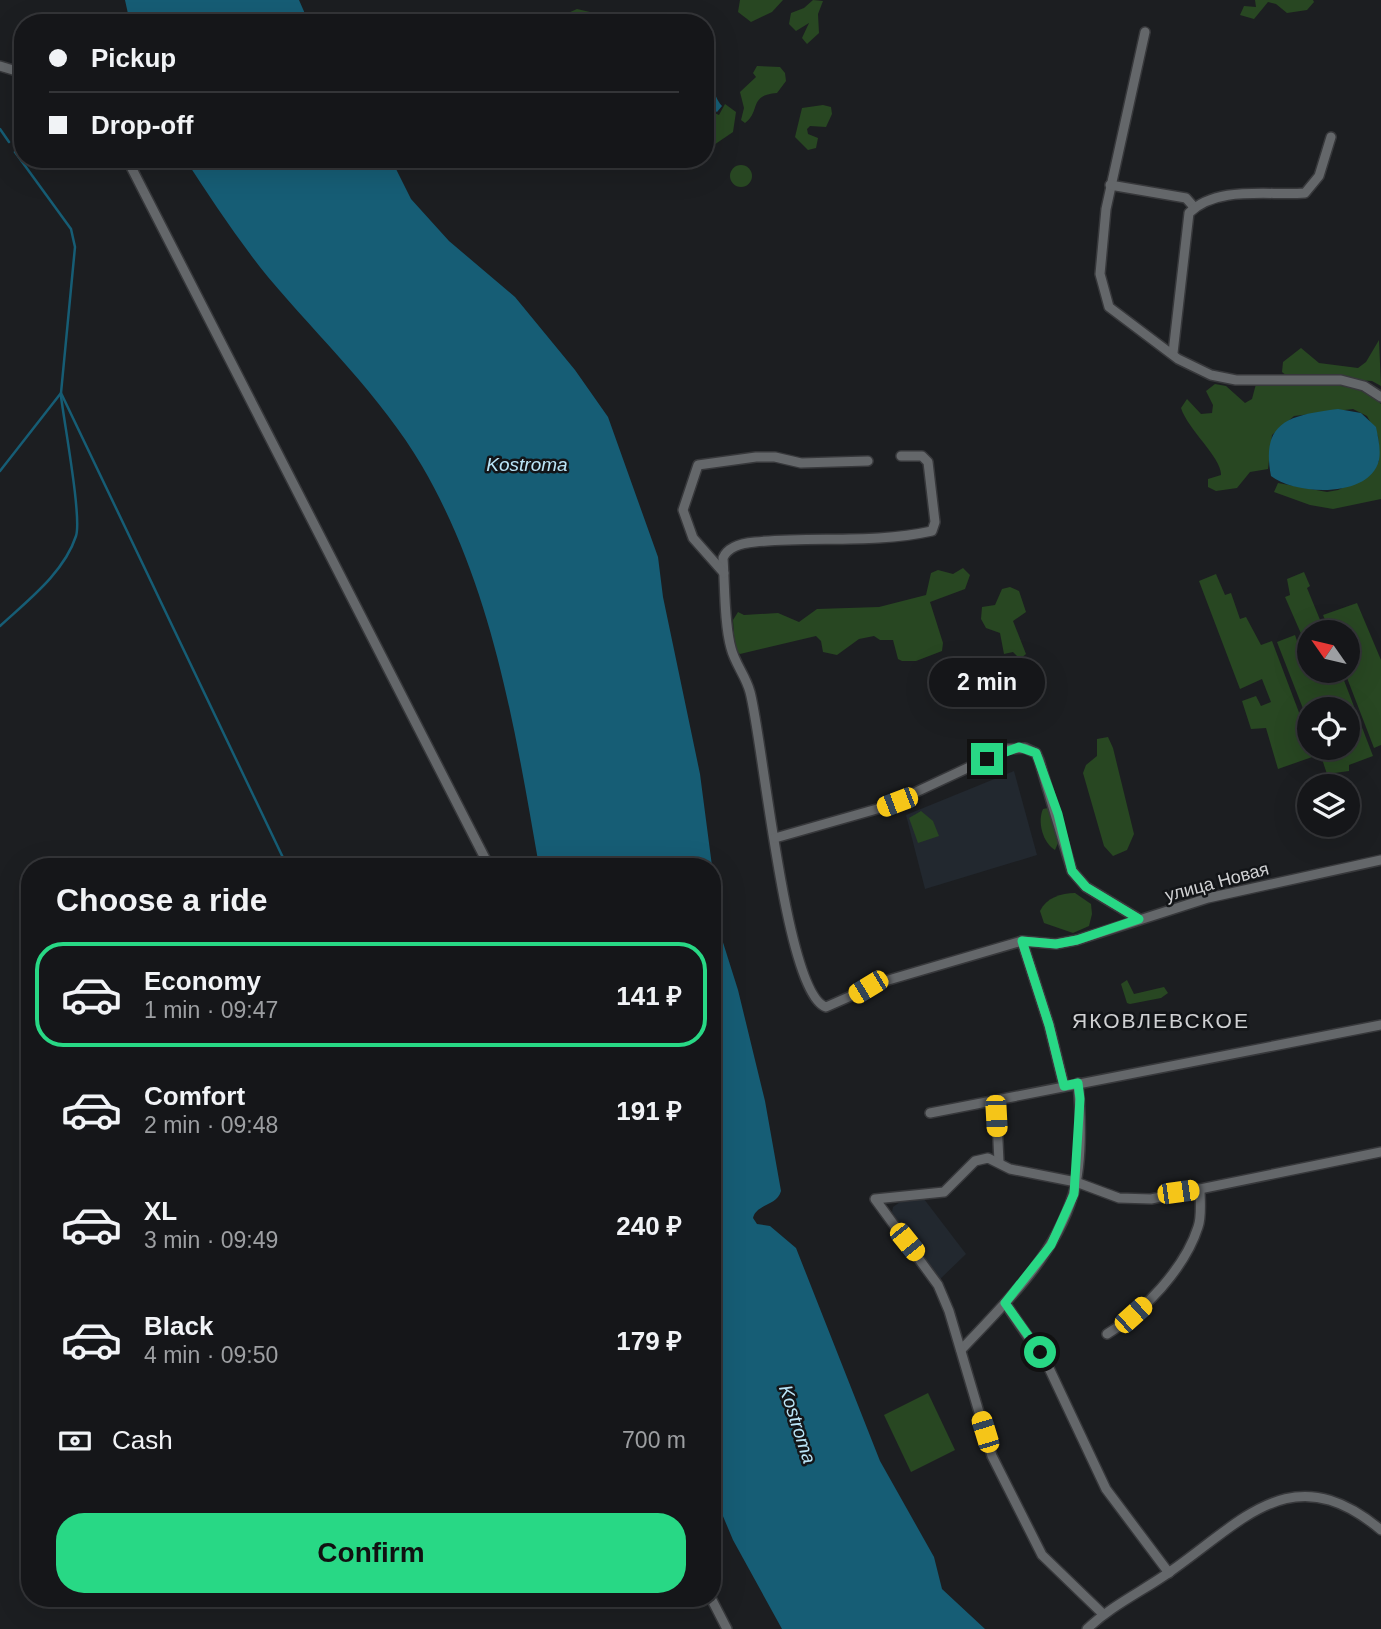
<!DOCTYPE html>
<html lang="en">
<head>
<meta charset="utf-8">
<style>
  body { margin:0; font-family:Arial,sans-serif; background:#1e1f22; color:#f1f3f6; height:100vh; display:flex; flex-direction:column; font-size:26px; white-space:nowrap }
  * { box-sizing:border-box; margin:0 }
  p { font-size:23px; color:#9d9fa2 }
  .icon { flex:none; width:38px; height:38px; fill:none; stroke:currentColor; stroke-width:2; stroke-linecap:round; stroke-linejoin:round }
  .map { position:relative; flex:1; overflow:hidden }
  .side { position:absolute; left:21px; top:858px; width:700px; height:749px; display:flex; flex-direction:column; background:#151619; border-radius:28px; box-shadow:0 7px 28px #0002,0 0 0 2px #343538 }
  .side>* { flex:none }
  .banner { position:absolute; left:14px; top:14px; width:700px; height:154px; border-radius:28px; box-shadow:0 7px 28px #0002,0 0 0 2px #343538; display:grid; align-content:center; height:154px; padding:0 35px; background:#151619 }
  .needle { width:46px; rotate:304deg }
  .buttons { position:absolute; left:1297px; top:620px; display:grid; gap:14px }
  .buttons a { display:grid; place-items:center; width:63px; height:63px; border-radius:50%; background:#151619; box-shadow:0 7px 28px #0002,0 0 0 2px #343538; font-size:35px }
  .end { position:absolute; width:32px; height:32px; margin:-16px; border:9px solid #28d885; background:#111; box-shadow:0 0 0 4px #111 }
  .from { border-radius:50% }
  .bubble { position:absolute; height:49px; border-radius:24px; background:#151619; box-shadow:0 7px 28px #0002,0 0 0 2px #343538; font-size:23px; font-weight:700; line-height:49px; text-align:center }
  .car { position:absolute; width:21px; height:42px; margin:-21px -10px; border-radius:9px; box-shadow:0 0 5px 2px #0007; background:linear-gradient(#f5c518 24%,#345 0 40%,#f5c518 0 76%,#345 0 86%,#f5c518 0) }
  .banner b { display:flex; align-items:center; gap:24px; height:66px; font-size:26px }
  .banner b+b { border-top:2px solid #343538 }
  .banner i { width:18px; height:18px; background:#f1f3f6 }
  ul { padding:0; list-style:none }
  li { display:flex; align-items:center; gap:21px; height:105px; margin:0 14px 10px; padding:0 21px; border:4px solid transparent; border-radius:28px }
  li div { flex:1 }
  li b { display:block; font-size:26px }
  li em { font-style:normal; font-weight:700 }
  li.selected { border-color:#28d885 }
  li>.icon { width:63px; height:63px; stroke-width:1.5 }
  h2 { padding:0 35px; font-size:32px; line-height:84px }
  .pay { display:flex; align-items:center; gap:18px; height:77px; padding:0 35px; font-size:26px }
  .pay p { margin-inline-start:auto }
  .primary-button { display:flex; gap:14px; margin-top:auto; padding:14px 35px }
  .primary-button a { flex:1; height:80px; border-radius:28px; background:#28d885; color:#111; font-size:28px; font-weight:700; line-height:80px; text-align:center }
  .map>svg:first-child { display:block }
</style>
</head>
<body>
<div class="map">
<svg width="1381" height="1629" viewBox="0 0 1381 1629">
  <rect width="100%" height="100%" fill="#1c1e21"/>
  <g fill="#22282f">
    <path d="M1014 771 1037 855 925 889 906 815Z"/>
    <path d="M924 1199 966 1254 938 1281 892 1212 893 1207 903 1200Z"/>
  </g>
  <g fill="#284722">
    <path d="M740 0H783L772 12 751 22 738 12Z"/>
    <path d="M813 0 823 1 818 14 819 33 807 44 802 38 809 23 796 31 789 24 791 13 804 8Z"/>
    <path d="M1255 0H1313L1314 2 1307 10 1287 13 1276 4 1268 2 1254 19 1240 15 1244 6 1256 7Z"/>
    <path d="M577 9 590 12 594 23H564L568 13Z"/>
    <path d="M757 66 780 67 785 73 786 81 777 93C748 95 761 112 745 123L741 120 744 108 740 92 756 77 753 73Z"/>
    <path d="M725 104 736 112 733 132 705 151V109L719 115Z"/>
    <path d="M823 105 831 107 832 114 826 127 810 126 807 129 808 134 818 138 816 148 808 150 795 137 802 108Z"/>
    <circle cx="741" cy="176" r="11"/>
    <path d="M1379 340 1381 386 1372 381 1287 376 1282 372 1283 362 1301 348 1319 363 1358 368 1366 362Z"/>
    <path d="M1215 384 1226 386 1245 403 1252 399 1256 384C1288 384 1360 377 1381 404V499L1333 509 1310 505 1274 492 1278 483 1327 492 1338 490 1369 476 1379 461V447L1378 436 1367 416 1353 409 1294 416 1272 435 1268 469 1250 472 1237 488 1216 491 1208 487V479L1221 475C1222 458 1188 430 1181 408L1187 399 1201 414 1212 413 1213 405 1206 391Z"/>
    <path d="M963 568 970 575 965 589 930 602 943 643 942 651 916 661H902L898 659 893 640H880L874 636 859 639 837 655 823 652 821 641 816 636 740 654 735 650 733 620 738 612 744 615 778 613 799 622 817 609 879 607 926 595 931 573 938 570 953 574Z"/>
    <path d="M1304 572 1310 586 1307 588 1325 632H1309V670H1340L1373 756 1349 765V771L1327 774 1318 747H1348V709H1309V724L1277 642 1295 635 1299 647 1306 645 1285 597 1290 595 1287 579Z"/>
    <path d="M1216 574 1225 595 1231 593 1240 619 1246 617 1261 645 1272 641 1309 739V747H1312L1315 756 1278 769 1266 728 1251 729 1242 701 1256 696 1261 706 1271 702 1262 679 1240 689 1199 581Z"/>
    <path d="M1010 587 1019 591 1026 612 1013 621 1026 654 1020 659 1013 652 1004 654 1000 633 986 628 981 619 982 607 995 605 1002 589Z"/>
    <path d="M1357 603 1381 660V745L1374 748 1344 670H1348V632H1330L1323 615Z"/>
    <path d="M1108 737 1113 748 1134 834 1127 850 1113 856 1104 846 1083 773 1086 765 1097 756V739Z"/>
    <path d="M1048 808 1058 843 1055 850C1043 843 1037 822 1043 809Z"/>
    <path d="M921 811 933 821 939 836 918 843 909 818Z"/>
    <path d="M1075 893 1091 904 1092 914 1089 926 1073 933 1044 923 1040 911C1046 898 1061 893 1075 893Z"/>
    <path d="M1127 980 1134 994 1164 987 1168 993 1161 998 1130 1004 1127 1003 1121 984Z"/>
    <path d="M928 1393 955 1450 911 1472 884 1415Z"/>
  </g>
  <g fill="#165d75">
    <path d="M125 0H299L309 23H130Z"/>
    <path d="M705 68C715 79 711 94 722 106L717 112 705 104Z"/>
    <path d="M185 159H391L411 199 449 241 515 297 575 370 608 417 658 557 663 597 700 774 712 866H539C515 729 493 588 422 466 381 396 320 339 268 277 238 240 211 199 185 159Z"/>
    <path d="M1338 409 1361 413 1376 427C1378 437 1381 449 1379 460 1370 499 1295 495 1271 476 1260 420 1292 415 1338 409Z"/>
    <path d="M712 873 715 917 738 990 765 1101 781 1191C777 1206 756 1204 753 1218L757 1224 770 1226 796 1248 880 1461 934 1557 942 1589 985 1629H782L733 1540 712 1490Z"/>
  </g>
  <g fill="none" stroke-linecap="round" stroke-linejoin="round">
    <g stroke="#165d75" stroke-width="2.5">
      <path d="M0 129 9 142"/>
      <path d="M61 393 287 866"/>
      <path d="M0 471 61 393 75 247 71 229 15 152"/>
      <path d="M0 626C27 601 64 573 76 536 82 518 64 422 61 396"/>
    </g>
    <g stroke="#37383b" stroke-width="12">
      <g id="minor">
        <path d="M1145 32 1106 209 1100 274 1109 307 1178 359 1211 375 1236 380H1341L1364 386 1381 397"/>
        <path d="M0 66 23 73"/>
        <path d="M127 159 489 866"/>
        <path d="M1110 185 1186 198 1194 207"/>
        <path d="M1173 353 1189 213C1217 185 1269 196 1305 193L1319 176 1331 137"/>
        <path d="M901 456H922L928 462 935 522 932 531C873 544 814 536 755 542 743 543 728 546 723 558 725 585 724 623 731 648 735 664 746 676 750 692 763 739 785 994 826 1007L885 981 1022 941 1049 1025 1064 1086"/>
        <path d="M724 573 693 538 683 510 698 465 756 457H775L801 463 868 461"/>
        <path d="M775 838 884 807 1008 749 1025 748 1036 753 1039 760 1072 871 1086 887 1139 919"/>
        <path d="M1022 941 1056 944 1077 940 1208 898 1381 860"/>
        <path d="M996 1100 999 1162"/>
        <path d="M930 1113 1381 1025"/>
        <path d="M1005 1303 1048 1366 1106 1489 1169 1573"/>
        <path d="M1107 1334C1143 1313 1185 1268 1198 1227 1202 1216 1200 1201 1200 1189"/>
        <path d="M961 1350C1004 1304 1054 1258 1073 1195 1083 1162 1081 1118 1078 1083"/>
        <path d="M711 1598 727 1629"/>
        <path d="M1103 1614 1042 1555 992 1456 949 1311 938 1285 875 1199 944 1192 975 1161 988 1158 1010 1169 1076 1182 1119 1198 1151 1199 1381 1152"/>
        <path d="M1087 1629C1112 1605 1143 1591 1171 1571 1244 1520 1293 1456 1381 1530"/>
      </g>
    </g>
    <use href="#minor" stroke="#64676a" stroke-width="9"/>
  </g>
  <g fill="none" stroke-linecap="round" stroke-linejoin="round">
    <path stroke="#28d885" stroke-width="9" d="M987 759 1019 747 1036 753 1058 814 1072 871 1086 887 1139 919 1077 940 1056 944 1022 941 1049 1025 1064 1086 1078 1083 1080 1099 1074 1194 1051 1245 1005 1303 1040 1352"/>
  </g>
  <g text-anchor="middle" stroke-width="5" stroke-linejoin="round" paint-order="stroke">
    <g font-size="18" fill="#d0d1d3" stroke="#131518">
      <text transform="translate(1217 882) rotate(-15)" y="6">улица Новая</text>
    </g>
    <g font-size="19" font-style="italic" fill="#bbe5f8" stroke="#131518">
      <text x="527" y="471">Kostroma</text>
      <text transform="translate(798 1424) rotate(72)" y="7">Kostroma</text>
    </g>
    <g font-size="21" letter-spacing="2" fill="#d0d1d3" stroke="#131518">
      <text x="1161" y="1028">ЯКОВЛЕВСКОЕ</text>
    </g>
  </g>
</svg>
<div class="buttons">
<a><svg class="needle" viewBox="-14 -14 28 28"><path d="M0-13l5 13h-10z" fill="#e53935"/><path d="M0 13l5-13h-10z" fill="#9d9fa2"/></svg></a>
<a><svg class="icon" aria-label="locate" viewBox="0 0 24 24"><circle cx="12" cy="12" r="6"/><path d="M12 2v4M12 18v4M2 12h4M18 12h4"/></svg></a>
<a><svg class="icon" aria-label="layers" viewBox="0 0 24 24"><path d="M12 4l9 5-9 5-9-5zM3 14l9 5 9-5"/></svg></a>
</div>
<i class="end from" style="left:1040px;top:1352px"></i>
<i class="end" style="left:987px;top:759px"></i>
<div class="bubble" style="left:929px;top:658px;width:116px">2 min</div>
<i class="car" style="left:897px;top:802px;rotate:249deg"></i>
<i class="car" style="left:868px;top:987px;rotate:239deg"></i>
<i class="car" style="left:996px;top:1116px;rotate:177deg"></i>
<i class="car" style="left:1178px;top:1192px;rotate:82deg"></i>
<i class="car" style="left:907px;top:1242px;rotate:141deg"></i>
<i class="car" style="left:1133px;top:1315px;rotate:48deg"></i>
<i class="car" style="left:985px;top:1432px;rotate:343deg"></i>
<div class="banner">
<b><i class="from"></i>Pickup</b>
<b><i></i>Drop-off</b>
</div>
<section class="side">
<h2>Choose a ride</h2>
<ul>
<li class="selected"><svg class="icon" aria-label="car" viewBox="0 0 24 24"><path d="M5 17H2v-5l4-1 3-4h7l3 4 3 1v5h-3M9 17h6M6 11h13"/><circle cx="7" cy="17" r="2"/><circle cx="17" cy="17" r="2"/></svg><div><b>Economy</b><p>1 min · 09:47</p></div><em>141 ₽</em></li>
<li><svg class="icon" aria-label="car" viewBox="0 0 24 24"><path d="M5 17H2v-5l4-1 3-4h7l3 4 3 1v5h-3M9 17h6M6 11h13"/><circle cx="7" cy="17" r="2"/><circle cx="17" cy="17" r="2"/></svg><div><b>Comfort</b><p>2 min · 09:48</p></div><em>191 ₽</em></li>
<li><svg class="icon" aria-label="car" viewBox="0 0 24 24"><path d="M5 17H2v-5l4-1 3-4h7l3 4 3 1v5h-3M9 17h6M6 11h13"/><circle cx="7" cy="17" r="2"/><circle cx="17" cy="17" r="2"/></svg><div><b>XL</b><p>3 min · 09:49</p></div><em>240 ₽</em></li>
<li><svg class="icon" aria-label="car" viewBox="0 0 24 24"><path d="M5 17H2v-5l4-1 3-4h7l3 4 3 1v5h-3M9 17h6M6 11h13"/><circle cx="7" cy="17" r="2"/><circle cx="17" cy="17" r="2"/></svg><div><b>Black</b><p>4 min · 09:50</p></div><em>179 ₽</em></li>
</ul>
<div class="pay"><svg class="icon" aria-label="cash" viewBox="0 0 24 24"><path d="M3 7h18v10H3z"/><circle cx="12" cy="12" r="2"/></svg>Cash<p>700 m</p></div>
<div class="primary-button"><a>Confirm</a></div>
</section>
</div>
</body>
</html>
